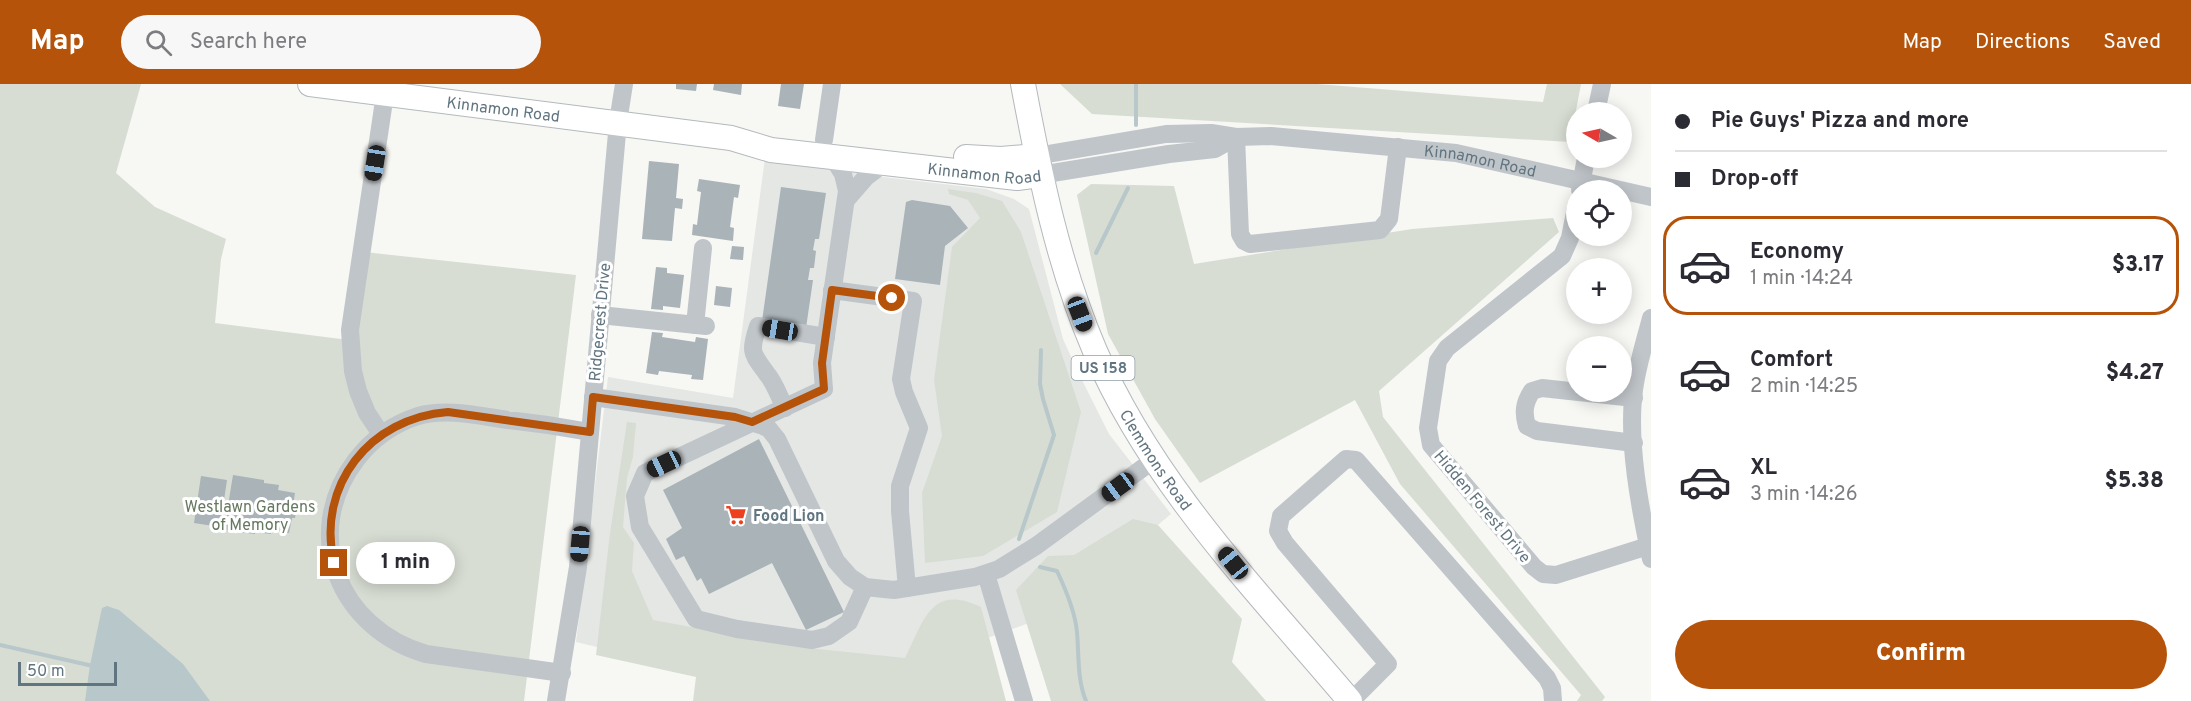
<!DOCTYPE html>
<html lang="en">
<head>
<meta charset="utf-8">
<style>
  body { margin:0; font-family:Overpass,sans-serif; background:#f7f7f7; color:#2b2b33; height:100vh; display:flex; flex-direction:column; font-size:22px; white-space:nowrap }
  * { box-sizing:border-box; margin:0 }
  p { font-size:20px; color:#7c7c81 }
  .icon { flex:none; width:33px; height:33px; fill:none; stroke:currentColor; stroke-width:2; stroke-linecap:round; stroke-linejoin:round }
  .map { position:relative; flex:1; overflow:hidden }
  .panel { display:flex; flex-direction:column; background:#fff; width:540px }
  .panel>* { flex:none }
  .hud { display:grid; align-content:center; height:132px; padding:0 24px; background:#fff }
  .needle { width:39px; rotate:279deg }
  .controls { position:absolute; left:1566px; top:18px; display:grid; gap:12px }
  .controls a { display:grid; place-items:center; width:66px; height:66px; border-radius:50%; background:#fff; box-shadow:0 3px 15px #0003; font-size:30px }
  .scale { position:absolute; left:18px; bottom:15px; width:99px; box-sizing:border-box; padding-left:6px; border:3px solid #617581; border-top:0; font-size:16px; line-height:21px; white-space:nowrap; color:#617581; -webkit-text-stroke:4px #fff; paint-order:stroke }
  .end { position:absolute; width:27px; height:27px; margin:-14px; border:8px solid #b45309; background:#fff; box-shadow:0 0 0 3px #fff }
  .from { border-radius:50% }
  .bubble { position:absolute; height:42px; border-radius:21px; background:#fff; box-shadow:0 3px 15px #0003; font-size:20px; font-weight:800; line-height:42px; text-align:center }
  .car { position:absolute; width:18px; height:36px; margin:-18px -9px; border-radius:8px; box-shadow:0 0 4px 2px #0007; background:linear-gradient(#222 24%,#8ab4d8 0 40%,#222 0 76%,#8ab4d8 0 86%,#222 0) }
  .hud b { display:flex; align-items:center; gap:21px; height:57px; font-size:22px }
  .hud b+b { border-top:2px solid #e1e1e2 }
  .hud i { width:15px; height:15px; background:#2b2b33 }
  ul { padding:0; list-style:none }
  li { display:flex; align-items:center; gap:18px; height:99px; margin:0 12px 9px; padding:0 12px; border:3px solid transparent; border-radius:24px }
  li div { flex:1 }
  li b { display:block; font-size:22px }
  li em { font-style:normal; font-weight:800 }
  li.selected { border-color:#b45309 }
  li>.icon { width:54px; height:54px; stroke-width:1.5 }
  .action { display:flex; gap:12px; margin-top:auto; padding:12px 24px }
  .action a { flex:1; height:69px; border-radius:36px; background:#b45309; color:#fff; font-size:24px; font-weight:800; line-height:69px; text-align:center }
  header { display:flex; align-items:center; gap:36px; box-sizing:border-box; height:84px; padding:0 30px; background:#b45309; color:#fff }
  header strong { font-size:28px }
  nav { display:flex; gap:33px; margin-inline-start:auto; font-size:21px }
  .search { width:420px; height:54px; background:#f7f7f7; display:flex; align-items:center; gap:15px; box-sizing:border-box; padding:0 21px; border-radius:33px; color:#7c7c81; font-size:22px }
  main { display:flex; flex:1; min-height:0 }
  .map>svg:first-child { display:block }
</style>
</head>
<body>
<header>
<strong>Map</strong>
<div class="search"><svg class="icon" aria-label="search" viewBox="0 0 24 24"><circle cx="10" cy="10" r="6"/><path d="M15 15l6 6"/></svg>Search here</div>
<nav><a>Map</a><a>Directions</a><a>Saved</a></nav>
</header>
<main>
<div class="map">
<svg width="1651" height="617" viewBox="0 0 1651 617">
  <rect width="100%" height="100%" fill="#f7f7f4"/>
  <path fill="#e5e7e5" d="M765 74 883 93 986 105 1014 115 1029 125 1063 255 1078 288 1109 350 1171 430 1051 531 921 578 719 592 576 558 608 293 733 314Z"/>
  <g fill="#d7ddd3">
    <path d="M0 0H141L116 89 155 123 226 155 221 175 215 239 341 255 355 251 364 168 576 191 524 617H0Z"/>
    <path d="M1060 0H1317L1543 18 1547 0H1581L1570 58 1092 30Z"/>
    <path d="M1091 100 1174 102 1194 180 1412 145 1553 134 1559 148 1379 307 1383 333 1605 613 1602 617H1577L1581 611 1400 400 1355 316 1200 399 1155 335 1108 250 1077 111Z"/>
    <path d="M948 105 976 109 1002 117 1021 148 1081 328 1057 428 983 472 925 479 922 409 942 352 934 296 952 163 980 134 968 116 949 110Z"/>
    <path d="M627 338 636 339 633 373 627 394 623 443 634 459 632 487 653 536 799 563 905 574C924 536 931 499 981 523L1006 617H693L696 593 596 571 610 449Z"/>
    <path d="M1133 435 1158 441 1242 535 1232 578 1266 617H1051L1016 506 1048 472 1074 471Z"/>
  </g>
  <path fill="#b8c7ca" d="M107 522 119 526 183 580 210 617H85L90 581 102 524Z"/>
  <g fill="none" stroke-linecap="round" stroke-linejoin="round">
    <g stroke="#b8c7ca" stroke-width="4">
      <path d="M1136 41V0"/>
      <path d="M1096 169 1128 104"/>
      <path d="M1019 455 1054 351 1043 315 1040 300 1041 266"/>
      <path d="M1040 483 1057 487C1066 506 1075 527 1077 548 1079 571 1077 595 1086 617"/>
      <path d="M0 561 93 582"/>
    </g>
  </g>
  <g fill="#a9b3b8">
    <path d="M676 0H697L696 7 676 5Z"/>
    <path d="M714 0H742L741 11 713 6Z"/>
    <path d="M781 0H804L800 25 778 22Z"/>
    <path d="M649 77 679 80 676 114 683 115 682 125 675 124 672 157 642 155Z"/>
    <path d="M699 95 740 101 738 114 734 113 730 143 734 144 733 157 692 151 693 140 697 141 701 108 697 107Z"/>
    <path d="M781 103 826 109 819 155H815L813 166 816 167 814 184H810L808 196H813L806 244 762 237Z"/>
    <path d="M912 116 950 122 968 144 945 162 940 201 895 195 906 118Z"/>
    <path d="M732 162 744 163 743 176 730 175Z"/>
    <path d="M656 183 667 184V189L684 191 680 224 663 222V226L651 225Z"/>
    <path d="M716 202 732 204 730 223 714 221Z"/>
    <path d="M652 248 663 249 662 253 695 258 696 253 708 255 703 296 691 295 692 291 659 287 658 291 646 289Z"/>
    <path d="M759 355 844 528 806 546 772 479 709 510 701 494 697 497 684 472 676 476 666 455 682 444 663 406Z"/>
    <path d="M233 391 264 396V399L279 401 278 406 295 409 293 422 297 423 295 434H292L289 449 271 446V450L255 448V450L224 446Z"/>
    <path d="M201 392 227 396 220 443 194 439Z"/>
  </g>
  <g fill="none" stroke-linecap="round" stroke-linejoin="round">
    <g stroke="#b3b9bd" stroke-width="26">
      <g id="major">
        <path id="s2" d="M310 0 731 54 771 66 1017 94 1040 91"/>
        <path id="s3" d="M1023 0C1040 91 1058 181 1095 267 1152 400 1258 508 1350 617"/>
        <path d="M966 73 1001 75 1036 72"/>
      </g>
    </g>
    <g stroke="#c0c5c9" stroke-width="18">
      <path d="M1596 28 1602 0"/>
      <path d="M1236 53 1240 150 1244 157 1250 160 1380 146 1389 135 1398 63"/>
      <path d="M824 56 832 0"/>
      <path id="s1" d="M1036 72 1166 50 1211 49 1236 53 1271 52 1456 69 1651 113"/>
      <path d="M833 74 843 90 847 107 822 279 824 305 645 389 635 412 640 443 696 535 737 545 812 556 829 552 849 538 865 503"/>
      <path d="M1040 91 1169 70 1215 65 1236 53"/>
      <path d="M1580 106 1586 74"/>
      <path d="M846 116 866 93 883 80"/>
      <path d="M1576 123 1570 154 1562 172 1447 264 1438 277 1428 344 1431 361 1534 483 1543 490 1556 491 1651 461"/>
      <path d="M832 206 913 217 901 295 904 308 919 344 900 402V427L907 504"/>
      <path d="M600 231 706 242"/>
      <path d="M1651 234C1645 257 1637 282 1634 306 1627 357 1640 425 1651 475"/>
      <path d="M695 241 703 164"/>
      <path d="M593 313 735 333 763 342 769 345 777 355 836 477 850 493 865 503 894 506 975 493 999 485 1036 462 1155 375"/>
      <path d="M1634 314 1542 304 1532 307C1524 319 1523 329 1527 342L1537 347 1634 359"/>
      <path d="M785 324C779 313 775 299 767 290 752 269 749 269 758 242L826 253"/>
      <path d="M381 350 367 329 358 307 353 287 350 246 385 10"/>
      <path d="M986 490 1024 617"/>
      <path d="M562 589 426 570C339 545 300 450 356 376 372 355 393 340 418 332 447 324 479 332 508 336 536 339 563 343 590 348"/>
      <path d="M556 617 578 483 618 38 624 0"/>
      <path d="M1351 617 1388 580 1285 459 1278 447 1281 432 1346 375 1356 376 1547 594 1552 604 1553 617"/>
    </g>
    <use href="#major" stroke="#fff" stroke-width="24"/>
  </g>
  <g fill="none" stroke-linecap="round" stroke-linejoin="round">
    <path stroke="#b45309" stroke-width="8" d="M334 479C316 401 370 334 448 328L590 348 593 313 735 333 752 338 824 305 822 279 832 206 892 214"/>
  </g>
  <defs>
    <g id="supermarket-bare" transform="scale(1.62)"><path d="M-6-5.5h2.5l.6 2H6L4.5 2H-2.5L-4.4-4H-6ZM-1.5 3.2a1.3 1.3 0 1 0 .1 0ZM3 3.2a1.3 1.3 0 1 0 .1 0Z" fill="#ed401f" stroke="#fff" stroke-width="2.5" paint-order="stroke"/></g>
  </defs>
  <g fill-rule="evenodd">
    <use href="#supermarket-bare" x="736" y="431"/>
  </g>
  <g text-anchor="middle" stroke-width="6" stroke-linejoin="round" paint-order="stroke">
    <rect fill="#fff" stroke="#909ea7" stroke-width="1.5" x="1071.5" y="272" width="63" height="24" rx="4.5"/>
    <g font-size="15" font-weight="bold" fill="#617581">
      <text x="1103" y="289">US 158</text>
    </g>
    <g font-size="16" fill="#617581" stroke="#fff">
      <text dy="6" stroke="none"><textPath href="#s2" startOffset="195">Kinnamon Road</textPath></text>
      <text dy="6" stroke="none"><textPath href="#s1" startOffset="448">Kinnamon Road</textPath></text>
      <text dy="6" stroke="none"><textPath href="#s2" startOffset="681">Kinnamon Road</textPath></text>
      <text transform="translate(599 238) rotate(-85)" y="6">Ridgecrest Drive</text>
      <text dy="6" stroke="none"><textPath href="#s3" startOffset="402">Clemmons Road</textPath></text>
      <text transform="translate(1483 422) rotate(50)" y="6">Hidden Forest Drive</text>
    </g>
    <g font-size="16" fill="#667860" stroke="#fff">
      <text x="250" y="428">Westlawn Gardens<tspan x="250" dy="18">of Memory</tspan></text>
    </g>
    <g font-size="16" font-weight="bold" fill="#617581" stroke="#fff" text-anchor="start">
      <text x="753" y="437">Food Lion</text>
    </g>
  </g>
</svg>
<div class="controls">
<a><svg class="needle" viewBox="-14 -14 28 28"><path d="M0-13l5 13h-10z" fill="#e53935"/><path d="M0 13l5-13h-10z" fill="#7c7c81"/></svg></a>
<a><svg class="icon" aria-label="locate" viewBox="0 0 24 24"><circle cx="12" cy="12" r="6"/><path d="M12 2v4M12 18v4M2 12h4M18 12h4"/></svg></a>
<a>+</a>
<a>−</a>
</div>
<div class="scale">50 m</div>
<i class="end from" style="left:892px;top:214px"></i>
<i class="end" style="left:334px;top:479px"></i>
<div class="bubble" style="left:356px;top:458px;width:99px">1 min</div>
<i class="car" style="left:375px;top:79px;rotate:189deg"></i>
<i class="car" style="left:1080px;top:230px;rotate:159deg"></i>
<i class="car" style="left:780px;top:246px;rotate:279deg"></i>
<i class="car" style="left:664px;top:380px;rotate:245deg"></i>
<i class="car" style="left:1118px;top:403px;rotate:234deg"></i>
<i class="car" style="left:580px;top:460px;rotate:185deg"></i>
<i class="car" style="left:1233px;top:479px;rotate:321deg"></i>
</div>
<section class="panel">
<div class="hud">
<b><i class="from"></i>Pie Guys' Pizza and more</b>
<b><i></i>Drop-off</b>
</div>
<ul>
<li class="selected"><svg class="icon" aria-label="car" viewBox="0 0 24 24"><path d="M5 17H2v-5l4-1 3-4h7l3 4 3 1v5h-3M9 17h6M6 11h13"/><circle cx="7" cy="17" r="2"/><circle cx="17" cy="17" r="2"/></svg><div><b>Economy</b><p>1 min · 14:24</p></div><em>$3.17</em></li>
<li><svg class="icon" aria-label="car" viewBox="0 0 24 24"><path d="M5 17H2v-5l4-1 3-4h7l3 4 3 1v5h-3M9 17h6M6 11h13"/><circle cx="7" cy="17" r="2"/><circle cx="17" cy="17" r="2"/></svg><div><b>Comfort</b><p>2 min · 14:25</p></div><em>$4.27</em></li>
<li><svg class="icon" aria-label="car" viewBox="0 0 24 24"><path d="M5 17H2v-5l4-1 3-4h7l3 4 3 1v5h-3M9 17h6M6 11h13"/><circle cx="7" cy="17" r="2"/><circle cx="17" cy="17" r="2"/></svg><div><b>XL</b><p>3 min · 14:26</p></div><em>$5.38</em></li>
</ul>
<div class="action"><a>Confirm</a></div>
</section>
</main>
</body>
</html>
